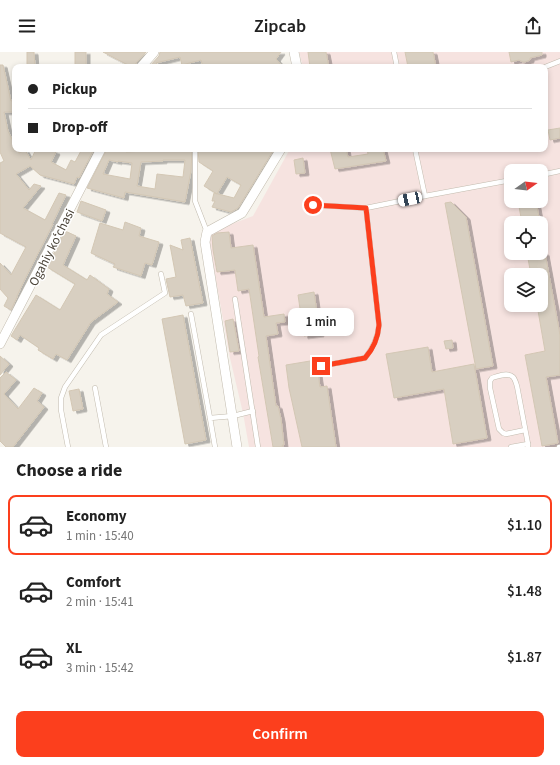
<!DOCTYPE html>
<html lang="en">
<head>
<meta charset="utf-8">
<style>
  body { margin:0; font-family:"Source Sans 3",sans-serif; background:#f2f2f2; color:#222; height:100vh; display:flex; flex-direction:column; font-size:15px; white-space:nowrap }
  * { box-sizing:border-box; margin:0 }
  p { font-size:13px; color:#767676 }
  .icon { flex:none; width:22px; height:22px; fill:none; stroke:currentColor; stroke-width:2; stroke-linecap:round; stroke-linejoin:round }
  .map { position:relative; height:395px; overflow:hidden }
  .sheet { display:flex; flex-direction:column; background:#fff; flex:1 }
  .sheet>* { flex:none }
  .guide { position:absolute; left:12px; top:12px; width:536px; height:88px; border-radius:8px; box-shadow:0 2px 6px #0003; display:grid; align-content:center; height:88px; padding:0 16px; background:#fff }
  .needle { width:26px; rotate:76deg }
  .tools { position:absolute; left:504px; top:112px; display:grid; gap:8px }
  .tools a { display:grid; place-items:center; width:44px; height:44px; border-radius:8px; background:#fff; box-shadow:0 2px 6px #0003; font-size:20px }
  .end { position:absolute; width:18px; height:18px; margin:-9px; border:5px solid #fc3f1d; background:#fff; box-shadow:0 0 0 2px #fff }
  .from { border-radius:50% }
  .bubble { position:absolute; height:28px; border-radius:8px; background:#fff; box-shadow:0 2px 6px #0003; font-size:13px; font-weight:600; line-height:28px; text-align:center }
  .car { position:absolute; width:12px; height:24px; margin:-12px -6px; border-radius:5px; box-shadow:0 0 3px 1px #0007; background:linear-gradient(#fff 24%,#345 0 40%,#fff 0 76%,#345 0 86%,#fff 0) }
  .guide b { display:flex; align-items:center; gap:14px; height:38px; font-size:15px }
  .guide b+b { border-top:1px solid #e0e0e0 }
  .guide i { width:10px; height:10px; background:#222 }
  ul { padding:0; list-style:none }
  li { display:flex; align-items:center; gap:12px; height:60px; margin:0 8px 6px; padding:0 8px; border:2px solid transparent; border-radius:8px }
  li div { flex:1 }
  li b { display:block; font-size:15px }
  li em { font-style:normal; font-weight:600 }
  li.current { border-color:#fc3f1d }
  li>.icon { width:36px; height:36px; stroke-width:1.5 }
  h2 { padding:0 16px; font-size:18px; line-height:48px }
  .action { display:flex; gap:8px; margin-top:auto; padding:8px 16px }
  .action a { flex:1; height:46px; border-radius:8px; background:#fc3f1d; color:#fff; font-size:16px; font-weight:600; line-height:46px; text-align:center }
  header { display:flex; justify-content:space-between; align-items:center; height:52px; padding:0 16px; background:#fff; font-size:18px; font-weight:600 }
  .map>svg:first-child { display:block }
</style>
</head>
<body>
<header><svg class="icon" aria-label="menu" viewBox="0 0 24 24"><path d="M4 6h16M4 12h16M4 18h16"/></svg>Zipcab<svg class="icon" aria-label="share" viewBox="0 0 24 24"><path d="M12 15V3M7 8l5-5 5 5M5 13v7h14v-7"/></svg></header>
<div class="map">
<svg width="560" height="395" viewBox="0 0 560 395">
  <defs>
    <filter id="shadow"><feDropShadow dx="4" dy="2.5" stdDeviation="0" flood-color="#0004"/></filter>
  </defs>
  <rect width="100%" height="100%" fill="#f6f3ec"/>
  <path fill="#f6e3e0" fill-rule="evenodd" d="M299 0H560V395H249L243 361 230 306 208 184 216 178 253 164 290 97H545V15H303ZM511 119H541V149H511ZM511 171H541V201H511ZM511 223H541V253H511Z"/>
  <g fill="#d8cfc1" stroke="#d3c7b4" fill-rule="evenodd" filter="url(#shadow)">
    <path d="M27 0H34L35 15H27Z"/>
    <rect x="75" y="0" width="11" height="15"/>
    <path d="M103 0H146L136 11 135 15H126L128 13Z"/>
    <path d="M160 0H281L276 7 283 15H203L201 8 182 13 180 5 156 11 161 15H149L159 4Z"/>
    <path d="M308 0H326L329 15H310Z"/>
    <path d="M405 0H433L436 15H408Z"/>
    <path d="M509 0H542V3L530 6V8L525 10H523L519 8 511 10Z"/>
    <path d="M0 13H3L11 49 15 48V60H4L8 79 15 93V97H17L19 101 25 98 31 108 36 97H48L56 100 51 110 66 118 71 108 75 110 82 97H94L79 126 77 125 74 132 40 123 30 114 16 122 29 138 34 132 41 134 23 156 45 168 59 141 66 143 52 172H53L24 229 17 244V245L11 258 4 254 8 246 0 237V211L11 223 26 195 0 181V111L4 109 0 100Z"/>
    <path d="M560 76V86L550 88 548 78Z"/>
    <path d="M107 97H126V100L163 98V97H192L191 119 185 150 125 140 124 146 87 136ZM109 108 118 110V109L132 111 130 127 103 122ZM163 108H185L183 125 157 122 155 137 137 134 141 110 163 109Z"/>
    <path d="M198 97H274L238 156 231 160 212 155 215 149H212L214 141 234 146 241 133 227 125 217 142 204 134 213 119 199 110Z"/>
    <path d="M330 97H346L348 105 368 102 367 97H383L386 109 335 117Z"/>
    <path d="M303 106 305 121 296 122 294 108Z"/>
    <path d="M81 149 106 158 102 169 77 160Z"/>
    <path d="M518 149H536L540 171H522Z"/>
    <path d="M451 150 466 165 493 314 476 317 445 151Z"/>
    <path d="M125 170 141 176 139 184 159 190 152 213 145 211 141 224 113 215 115 212 91 201 100 171 123 178Z"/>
    <path d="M65 179 76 184 63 213 87 228 90 223 109 237 107 242 118 250 91 270 67 308 56 302 53 307 38 298 39 296 20 283 17 288 11 284 36 243 60 258 75 232 47 215Z"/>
    <path d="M229 180 231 196 253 193 264 265 284 262 285 270 276 271 278 282 266 284 276 354H278L281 367 284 393H282L283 395H273L258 305 259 304 249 237 238 239 235 218 217 220 213 198 212 184 217 181Z"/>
    <path d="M190 186 203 251 186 254 183 243 170 245 166 227 176 225 170 193 183 198 181 188Z"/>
    <path d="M527 201H545L560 283V323L546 325 558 391 542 394 525 303 545 299 537 253H541V223H531Z"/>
    <path d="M314 240 320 282 304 284 298 243Z"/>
    <path d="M183 263 206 388 185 392 162 267Z"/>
    <path d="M233 267 239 299 230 300 225 269Z"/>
    <path d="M452 288 453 296 446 297 444 289Z"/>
    <path d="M428 295 432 320 474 312 487 386 453 392 444 337 394 346 386 302Z"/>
    <path d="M0 304 9 312 0 323Z"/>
    <path d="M316 308 320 335 327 334 336 395H302L289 336 286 313Z"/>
    <path d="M6 320 16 328 4 342 18 357 34 336 42 341 37 349 44 355 13 395H6L0 389V326Z"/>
    <path d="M79 337 83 357 73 359 69 339Z"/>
  </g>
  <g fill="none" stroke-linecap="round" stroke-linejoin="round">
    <g stroke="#c2bbae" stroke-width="5.5">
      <g id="service">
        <path d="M394 0 397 15"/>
        <path d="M545 15 560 9"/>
        <path d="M415 97 425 144"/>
        <path d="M195 99V149L207 180"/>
        <path d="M541 123 560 119"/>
        <path d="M313 153 366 156 425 144 511 128"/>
        <path d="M235 247 258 395"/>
        <path d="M191 262 210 366"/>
        <path d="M321 314 365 306C373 296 378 286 379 273L366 156"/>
        <path d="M95 336 106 395"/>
        <path d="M525 378 506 382 503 381 499 377 490 336V329L492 326C498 324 508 320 513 325 515 327 516 331 517 334L528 392"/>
        <path d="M68 395 61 358V346L65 335 101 283 165 241 161 222"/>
        <path d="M215 395 210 366 233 364 253 359"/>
        <path d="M511 395 528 392V394"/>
        <path d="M559 395H560"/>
      </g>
    </g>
    <g stroke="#c2bbae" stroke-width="10">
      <g id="minor">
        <path d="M294 0 297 15"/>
        <path d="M141 15 154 0"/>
        <path d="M0 292 101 97"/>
        <path d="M237 395 205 190 207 180 229 168 242 161 281 97"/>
      </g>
    </g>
    <use href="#service" stroke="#fff" stroke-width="4.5"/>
    <use href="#minor" stroke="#fff" stroke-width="9"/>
  </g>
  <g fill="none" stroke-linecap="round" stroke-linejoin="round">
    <path stroke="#fc3f1d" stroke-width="5" d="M313 153 366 156 379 273C378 286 374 296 365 306L321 314"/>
  </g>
  <g text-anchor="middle" stroke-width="3" stroke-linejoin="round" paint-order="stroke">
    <g font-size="13" fill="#4b4439" stroke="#fff">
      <text transform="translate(51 195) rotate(-63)" y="5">Ogahiy koʻchasi</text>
    </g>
  </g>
</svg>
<div class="tools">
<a><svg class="needle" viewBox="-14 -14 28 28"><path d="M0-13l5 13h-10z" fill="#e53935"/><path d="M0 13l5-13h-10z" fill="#767676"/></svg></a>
<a><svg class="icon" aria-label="locate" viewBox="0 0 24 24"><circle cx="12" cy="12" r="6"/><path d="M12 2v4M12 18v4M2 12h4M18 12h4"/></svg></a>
<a><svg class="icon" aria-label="layers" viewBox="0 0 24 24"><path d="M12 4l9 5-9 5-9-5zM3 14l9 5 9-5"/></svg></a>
</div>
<i class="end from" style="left:313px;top:153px"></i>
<i class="end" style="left:321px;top:314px"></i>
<div class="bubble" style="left:288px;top:256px;width:66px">1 min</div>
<i class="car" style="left:410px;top:147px;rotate:258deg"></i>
<div class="guide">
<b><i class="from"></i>Pickup</b>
<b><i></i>Drop-off</b>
</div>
</div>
<section class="sheet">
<h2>Choose a ride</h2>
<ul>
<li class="current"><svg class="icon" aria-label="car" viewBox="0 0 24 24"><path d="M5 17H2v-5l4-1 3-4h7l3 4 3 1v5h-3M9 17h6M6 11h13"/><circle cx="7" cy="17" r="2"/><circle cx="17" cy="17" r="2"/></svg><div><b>Economy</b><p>1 min · 15:40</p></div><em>$1.10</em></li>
<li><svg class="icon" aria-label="car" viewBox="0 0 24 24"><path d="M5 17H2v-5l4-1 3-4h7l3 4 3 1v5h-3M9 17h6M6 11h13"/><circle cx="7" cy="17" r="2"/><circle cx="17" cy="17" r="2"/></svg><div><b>Comfort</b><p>2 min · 15:41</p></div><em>$1.48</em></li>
<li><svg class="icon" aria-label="car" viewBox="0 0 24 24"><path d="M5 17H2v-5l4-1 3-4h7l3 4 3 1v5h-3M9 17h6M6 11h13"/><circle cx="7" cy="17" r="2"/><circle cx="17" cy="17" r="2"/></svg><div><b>XL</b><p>3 min · 15:42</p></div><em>$1.87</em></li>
</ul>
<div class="action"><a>Confirm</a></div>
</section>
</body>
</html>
